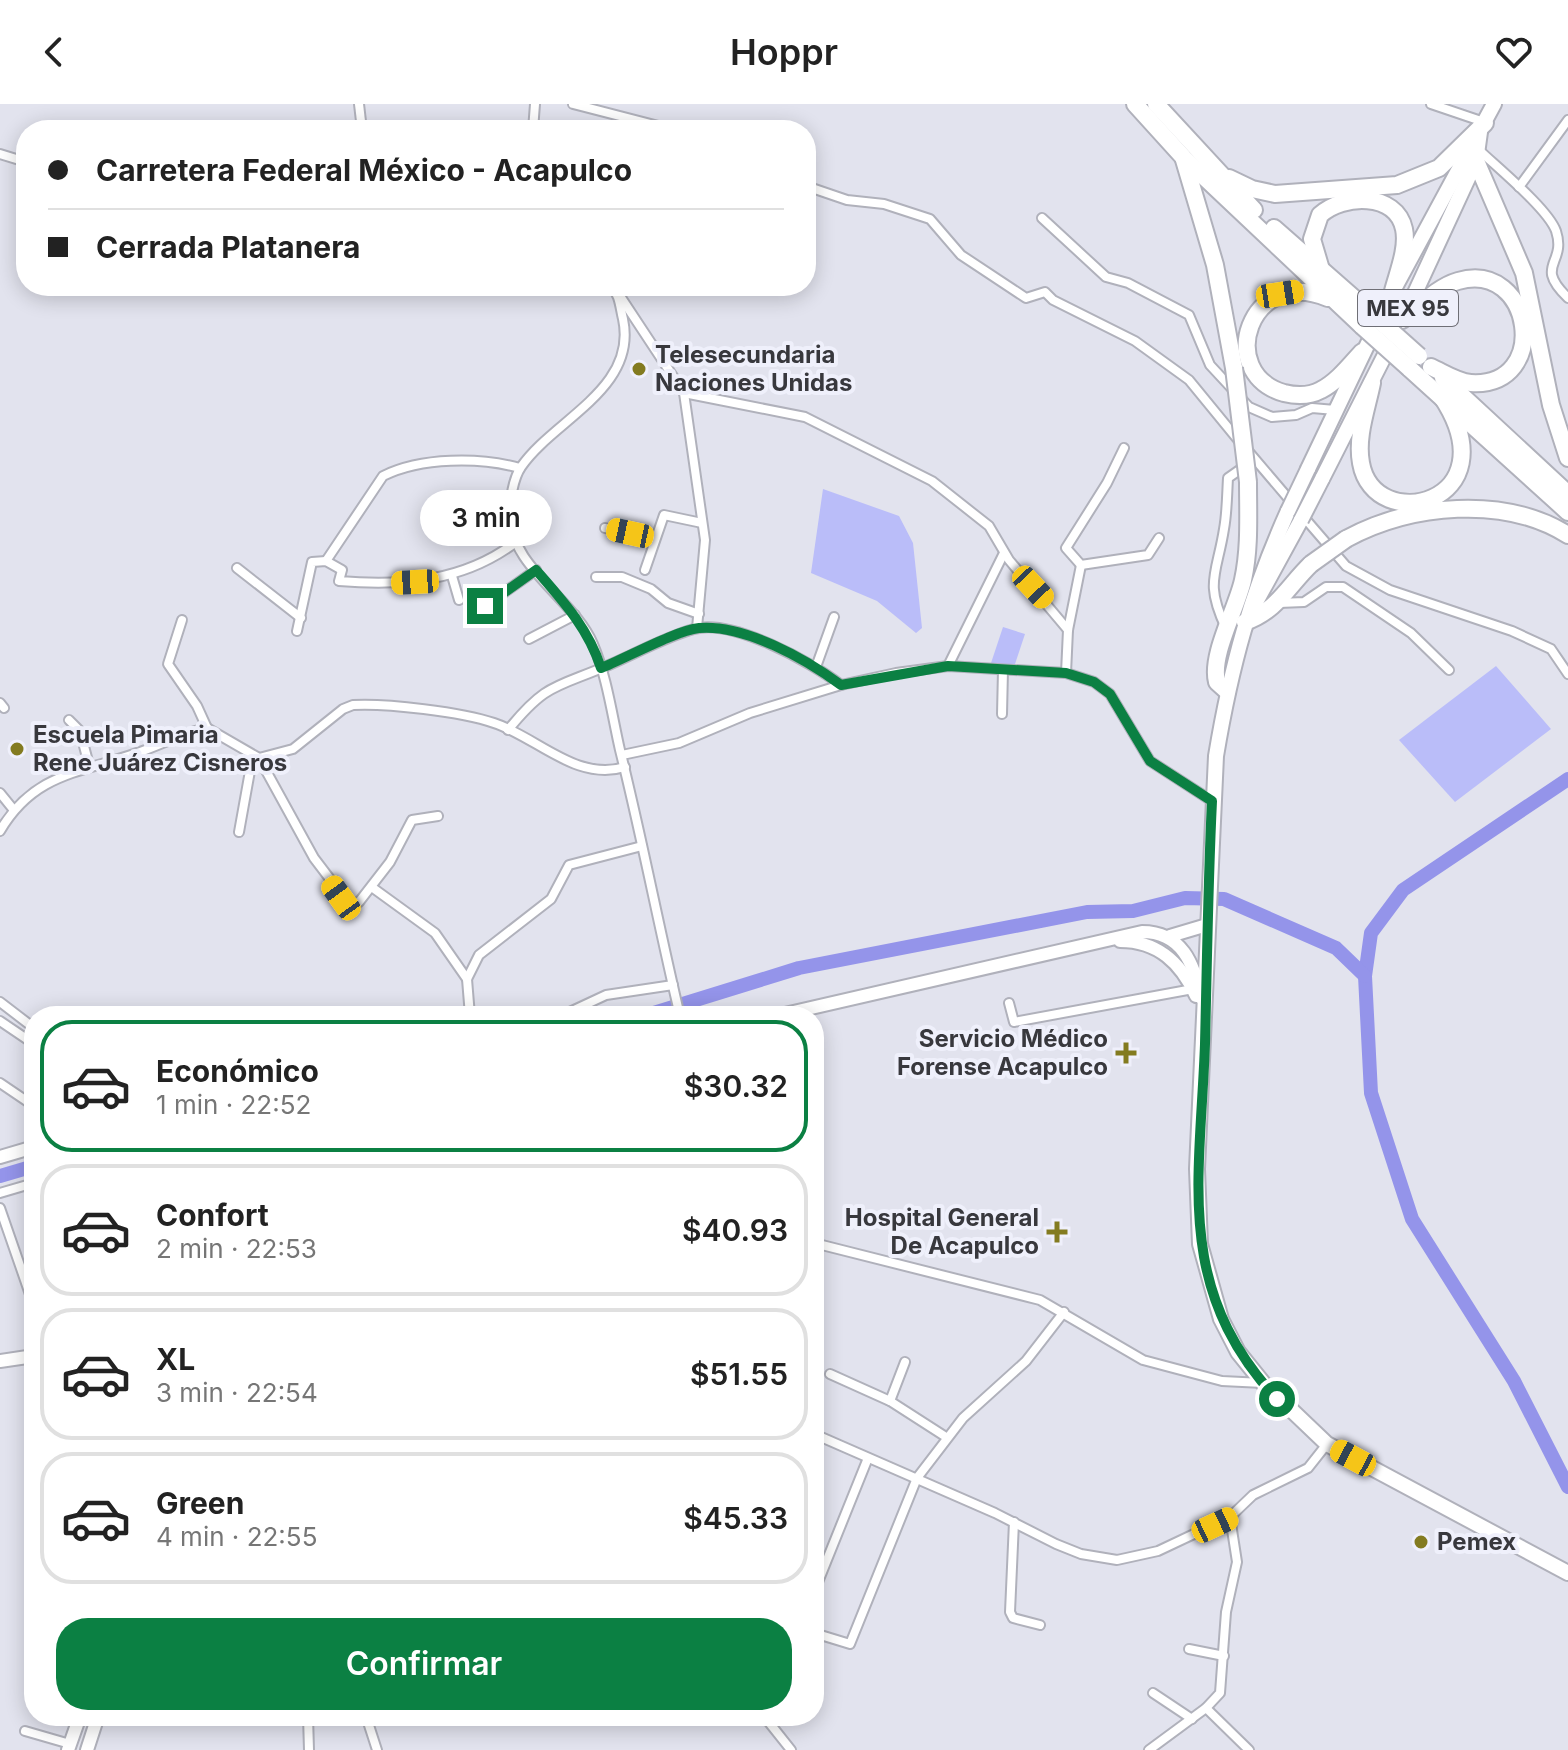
<!DOCTYPE html>
<html lang="es">
<head>
<meta charset="utf-8">
<style>
  body { margin:0; font-family:Inter,sans-serif; background:#f6f6f6; color:#222; height:100vh; display:flex; flex-direction:column; font-size:30px; white-space:nowrap }
  * { box-sizing:border-box; margin:0 }
  p { font-size:26px; color:#767676 }
  .icon { flex:none; width:44px; height:44px; fill:none; stroke:currentColor; stroke-width:2; stroke-linecap:round; stroke-linejoin:round }
  .map { position:relative; flex:1; overflow:hidden }
  .panel { position:absolute; left:24px; top:902px; width:800px; height:720px; display:flex; flex-direction:column; background:#fff; border-radius:32px; box-shadow:0 4px 20px #0003 }
  .panel>* { flex:none }
  .hud { position:absolute; left:16px; top:16px; width:800px; height:176px; border-radius:32px; box-shadow:0 4px 20px #0003; display:grid; align-content:center; height:176px; padding:0 32px; background:#fff }
  .end { position:absolute; width:36px; height:36px; margin:-18px; border:10px solid #0b8043; background:#fff; box-shadow:0 0 0 4px #fff }
  .from { border-radius:50% }
  .bubble { position:absolute; height:56px; border-radius:28px; background:#fff; box-shadow:0 4px 20px #0003; font-size:26px; font-weight:600; line-height:56px; text-align:center }
  .car { position:absolute; width:24px; height:48px; margin:-24px -12px; border-radius:10px; box-shadow:0 0 6px 2px #0007; background:linear-gradient(#f5c518 24%,#345 0 40%,#f5c518 0 76%,#345 0 86%,#f5c518 0) }
  .hud b { display:flex; align-items:center; gap:28px; height:76px; font-size:30px }
  .hud b+b { border-top:2px solid #e0e0e0 }
  .hud i { width:20px; height:20px; background:#222 }
  ul { padding:14px 0 0; list-style:none }
  li { display:flex; align-items:center; gap:24px; height:132px; margin:0 16px 12px; padding:0 16px; border:4px solid #e0e0e0; border-radius:32px }
  li div { flex:1 }
  li b { display:block; font-size:30px }
  li em { font-style:normal; font-weight:600 }
  li.selected { border-color:#0b8043 }
  li>.icon { width:72px; height:72px; stroke-width:1.5 }
  .primary-button { display:flex; gap:16px; margin-top:auto; padding:16px 32px }
  .primary-button a { flex:1; height:92px; border-radius:32px; background:#0b8043; color:#fff; font-size:32px; font-weight:600; line-height:92px; text-align:center }
  header { display:flex; justify-content:space-between; align-items:center; height:104px; padding:0 32px; background:#fff; font-size:36px; font-weight:600 }
  .map>svg:first-child { display:block }
</style>
</head>
<body>
<header><svg class="icon" aria-label="back" viewBox="0 0 24 24"><path d="M15 5l-7 7 7 7"/></svg>Hoppr<svg class="icon" aria-label="heart" viewBox="0 0 24 24"><path d="M12 20l-8-8c-3-5 5-10 8-4 3-6 11-1 8 4z"/></svg></header>
<div class="map">
<svg width="1568" height="1646" viewBox="0 0 1568 1646">
  <rect width="100%" height="100%" fill="#e2e3ee"/>
  <g fill="#babdf9">
    <path d="M823 385 899 412 913 439 922 524 916 529 877 497 811 469Z"/>
    <path d="M1003 523 1025 530 1013 566 990 562Z"/>
    <path d="M1496 562 1551 625 1455 698 1399 636Z"/>
  </g>
  <g fill="none" stroke-linecap="round" stroke-linejoin="round">
    <g stroke="#9494ea" stroke-width="14">
      <path d="M1568 675 1403 786 1371 829 1365 872 1371 989 1412 1115 1514 1277 1568 1383"/>
      <path d="M644 912 799 864 1087 808 1133 807 1185 794 1224 795 1336 844 1365 872"/>
      <path d="M0 1072 34 1062"/>
    </g>
    <g stroke="#b0b1bb" stroke-width="12">
      <g id="street">
        <path d="M359 0 362 26"/>
        <path d="M573 0 674 26"/>
        <path d="M1431 0 1484 18"/>
        <path d="M533 26 535 0"/>
        <path d="M1479 46C1498 64 1548 105 1556 127 1567 161 1533 160 1568 194"/>
        <path d="M0 50 26 58"/>
        <path d="M806 82 847 96 884 100 930 115 961 151 1026 194 1045 188 1053 196 1135 237 1189 276 1239 337"/>
        <path d="M1519 83 1568 16"/>
        <path d="M1042 114 1106 173 1128 179 1189 211 1210 261 1249 303 1272 313 1296 311 1312 304 1335 306"/>
        <path d="M611 182C620 191 620 203 623 215 638 285 553 316 521 363 513 375 510 396 510 410 509 462 574 495 593 540 607 573 612 611 620 646 642 734 659 824 680 912"/>
        <path d="M620 192 684 289 805 313 932 377 989 422 1009 456 1068 526"/>
        <path d="M684 289 705 436 697 524"/>
        <path d="M1124 344 1107 379 1066 444 1081 461 1148 451 1159 434"/>
        <path d="M1248 347 1294 401"/>
        <path d="M1302 411 1346 462 1390 486 1512 527 1551 545 1568 570"/>
        <path d="M605 424 655 435"/>
        <path d="M326 457 383 372C421 353 480 353 520 364"/>
        <path d="M237 464 301 514"/>
        <path d="M645 466 664 411 702 419"/>
        <path d="M452 472 459 496"/>
        <path d="M596 473H622L651 485 668 499 699 510"/>
        <path d="M1279 499 1304 498 1326 483H1343L1411 529 1449 566"/>
        <path d="M485 502 536 466"/>
        <path d="M182 516 168 560 197 602 207 624"/>
        <path d="M1226 524C1204 478 1217 470 1224 425 1227 409 1227 391 1228 374L1248 360"/>
        <path d="M297 527 312 458 326 457 342 466 339 477C403 482 463 478 516 438"/>
        <path d="M529 535 575 511"/>
        <path d="M948 562 1004 449"/>
        <path d="M816 563 834 513"/>
        <path d="M1066 569 1068 526 1081 461"/>
        <path d="M0 599 4 604"/>
        <path d="M1002 610 1003 566"/>
        <path d="M69 616 80 627 89 661"/>
        <path d="M508 626C547 578 556 584 609 561 637 549 665 533 694 525 732 514 811 558 841 581"/>
        <path d="M622 651 679 639 750 609 841 581 896 569 948 562 1066 569 1094 578 1110 590 1150 657 1212 697"/>
        <path d="M0 689 13 705"/>
        <path d="M0 727C34 669 80 669 137 649 161 641 182 629 207 624L259 654 314 754 349 800 359 798 390 758 412 716 438 712"/>
        <path d="M239 728 250 667 259 654 293 645 343 605 353 601C386 599 462 608 494 619 537 633 576 678 625 663"/>
        <path d="M373 784 435 829 467 875"/>
        <path d="M0 898 34 924"/>
        <path d="M1009 899 1014 918 1193 885"/>
        <path d="M470 912 467 875 479 851 551 795 569 761 642 742"/>
        <path d="M561 912 606 891 673 881"/>
        <path d="M0 917 34 940"/>
        <path d="M0 979 34 1002"/>
        <path d="M0 1089 34 1079"/>
        <path d="M0 1104 34 1202"/>
        <path d="M814 1139 1040 1196 1143 1256 1222 1277 1263 1279"/>
        <path d="M28 1181 34 1163"/>
        <path d="M830 1270 890 1297 946 1333"/>
        <path d="M890 1297 905 1258"/>
        <path d="M821 1333 995 1409 1056 1440 1081 1450 1117 1456 1158 1447 1230 1413 1253 1391 1308 1364 1327 1340"/>
        <path d="M1014 1418 1010 1508 1013 1514 1040 1521"/>
        <path d="M814 1488 868 1354"/>
        <path d="M814 1529 850 1540 917 1374 963 1314 1026 1257 1064 1208"/>
        <path d="M1189 1545 1224 1552"/>
        <path d="M1153 1589 1192 1615"/>
        <path d="M1206 1604 1249 1646"/>
        <path d="M308 1612 309 1646"/>
        <path d="M366 1612 377 1646"/>
        <path d="M764 1612 791 1646"/>
        <path d="M25 1627 70 1640"/>
        <path d="M1149 1646 1206 1604 1220 1589 1226 1508 1237 1458 1230 1413"/>
      </g>
    </g>
    <g stroke="#b0b1bb" stroke-width="16">
      <g id="secondary">
        <path d="M1170 832 1207 821"/>
        <path d="M1120 837C1158 837 1181 859 1196 892"/>
        <path d="M776 912 1142 828C1182 828 1194 860 1202 895"/>
        <path d="M0 1053 34 1043"/>
        <path d="M0 1257 34 1252"/>
        <path d="M68 1646 80 1612"/>
        <path d="M87 1646 98 1612"/>
      </g>
    </g>
    <g stroke="#b0b1bb" stroke-width="18">
      <g id="primary">
        <path d="M1403 215 1476 57 1480 28"/>
        <path d="M1308 365 1393 187 1494 0"/>
        <path d="M1322 375 1392 237"/>
        <path d="M1288 407C1251 489 1231 562 1216 652L1197 1065 1200 1140 1221 1215 1238 1248 1263 1279 1327 1340 1568 1469"/>
        <path d="M1255 500 1301 416"/>
      </g>
    </g>
    <g stroke="#b0b1bb" stroke-width="20">
      <g id="highway">
        <path d="M1135 0 1184 54 1362 222"/>
        <path d="M1156 0 1254 106"/>
        <path d="M1184 56 1215 161 1234 264"/>
        <path d="M1476 57 1524 169 1551 301 1568 354"/>
        <path d="M1229 74 1252 85 1275 90 1397 81 1439 64 1485 19"/>
        <path d="M1274 124 1372 210"/>
        <path d="M1320 162 1312 135 1320 111C1343 90 1396 88 1404 125 1408 144 1398 168 1393 187"/>
        <path d="M1328 194C1249 161 1215 269 1284 289 1296 292 1310 292 1321 286 1337 278 1350 261 1362 248"/>
        <path d="M1402 216C1419 203 1437 183 1458 177 1533 155 1552 284 1471 279 1457 278 1444 269 1431 263"/>
        <path d="M1409 264 1568 408"/>
        <path d="M1443 274 1568 390"/>
        <path d="M1372 279C1367 304 1356 333 1361 359 1374 433 1512 400 1442 293"/>
        <path d="M1346 435C1411 400 1504 391 1568 431"/>
        <path d="M1245 518C1277 507 1288 482 1311 460"/>
        <path d="M1227 587 1217 578C1210 551 1237 504 1243 476 1250 444 1248 411 1248 378"/>
      </g>
    </g>
    <use href="#street" stroke="#fff" stroke-width="8"/>
    <use href="#secondary" stroke="#fff" stroke-width="12"/>
    <use href="#primary" stroke="#fff" stroke-width="14"/>
    <use href="#highway" stroke="#fff" stroke-width="16"/>
    <g stroke="#b0b1bb" stroke-width="18" stroke-linecap="butt">
      <g id="primary-bridge">
        <path d="M1288 407 1308 365"/>
        <path d="M1301 416 1322 375"/>
      </g>
    </g>
    <g stroke="#b0b1bb" stroke-width="20" stroke-linecap="butt">
      <g id="highway-bridge">
        <path d="M1372 210 1419 252"/>
        <path d="M1362 222 1409 264"/>
        <path d="M1234 264 1248 378"/>
        <path d="M1311 460 1346 435"/>
      </g>
    </g>
    <use href="#primary-bridge" stroke="#fff" stroke-width="14"/>
    <use href="#highway-bridge" stroke="#fff" stroke-width="16"/>
  </g>
  <g fill="none" stroke-linecap="round" stroke-linejoin="round">
    <path stroke="#0b8043" stroke-width="10" d="M485 502 536 466C563 497 588 524 601 564 624 555 677 526 699 524 744 520 806 555 841 581L948 562 1066 569 1094 578 1110 590 1150 657 1212 697C1208 778 1207 859 1205 940 1200 1077 1174 1184 1277 1295"/>
  </g>
  <g fill="#837b20" stroke="#eff0fb" stroke-width="3">
    <circle cx="639" cy="265" r="8"/>
    <circle cx="17" cy="645" r="8"/>
    <path d="M1122 937h8v8h8v8h-8v8h-8v-8h-8v-8h8z"/>
    <path d="M1053 1116h8v8h8v8h-8v8h-8v-8h-8v-8h8z"/>
    <circle cx="1421" cy="1438" r="8"/>
  </g>
  <g text-anchor="middle" stroke-width="8" stroke-linejoin="round" paint-order="stroke">
    <rect fill="#eff0fb" stroke="#6f6f76" stroke-width="2" x="1358" y="186" width="100" height="36" rx="6"/>
    <g font-size="22" font-weight="bold" fill="#38383d">
      <text x="1408" y="212">MEX 95</text>
    </g>
    <g font-size="24" font-weight="bold" fill="#38383d" stroke="#eff0fb" text-anchor="start">
      <text x="655" y="259">Telesecundaria<tspan x="655" dy="28">Naciones Unidas</tspan></text>
      <text x="33" y="639">Escuela Pimaria<tspan x="33" dy="28">Rene Juárez Cisneros</tspan></text>
      <text x="1108" y="943" text-anchor="end">Servicio Médico<tspan x="1108" dy="28">Forense Acapulco</tspan></text>
      <text x="1039" y="1122" text-anchor="end">Hospital General<tspan x="1039" dy="28">De Acapulco</tspan></text>
      <text x="1437" y="1446">Pemex</text>
    </g>
  </g>
</svg>
<i class="end from" style="left:1277px;top:1295px"></i>
<i class="end" style="left:485px;top:502px"></i>
<div class="bubble" style="left:420px;top:386px;width:132px">3 min</div>
<i class="car" style="left:1280px;top:190px;rotate:81deg"></i>
<i class="car" style="left:630px;top:429px;rotate:282deg"></i>
<i class="car" style="left:415px;top:478px;rotate:267deg"></i>
<i class="car" style="left:1033px;top:483px;rotate:137deg"></i>
<i class="car" style="left:341px;top:794px;rotate:324deg"></i>
<i class="car" style="left:1353px;top:1354px;rotate:298deg"></i>
<i class="car" style="left:1215px;top:1421px;rotate:65deg"></i>
<div class="hud">
<b><i class="from"></i>Carretera Federal México - Acapulco</b>
<b><i></i>Cerrada Platanera</b>
</div>
<section class="panel">
<ul>
<li class="selected"><svg class="icon" aria-label="car" viewBox="0 0 24 24"><path d="M5 17H2v-5l4-1 3-4h7l3 4 3 1v5h-3M9 17h6M6 11h13"/><circle cx="7" cy="17" r="2"/><circle cx="17" cy="17" r="2"/></svg><div><b>Económico</b><p>1 min · 22:52</p></div><em>$30.32</em></li>
<li><svg class="icon" aria-label="car" viewBox="0 0 24 24"><path d="M5 17H2v-5l4-1 3-4h7l3 4 3 1v5h-3M9 17h6M6 11h13"/><circle cx="7" cy="17" r="2"/><circle cx="17" cy="17" r="2"/></svg><div><b>Confort</b><p>2 min · 22:53</p></div><em>$40.93</em></li>
<li><svg class="icon" aria-label="car" viewBox="0 0 24 24"><path d="M5 17H2v-5l4-1 3-4h7l3 4 3 1v5h-3M9 17h6M6 11h13"/><circle cx="7" cy="17" r="2"/><circle cx="17" cy="17" r="2"/></svg><div><b>XL</b><p>3 min · 22:54</p></div><em>$51.55</em></li>
<li><svg class="icon" aria-label="car" viewBox="0 0 24 24"><path d="M5 17H2v-5l4-1 3-4h7l3 4 3 1v5h-3M9 17h6M6 11h13"/><circle cx="7" cy="17" r="2"/><circle cx="17" cy="17" r="2"/></svg><div><b>Green</b><p>4 min · 22:55</p></div><em>$45.33</em></li>
</ul>
<div class="primary-button"><a>Confirmar</a></div>
</section>
</div>
</body>
</html>
